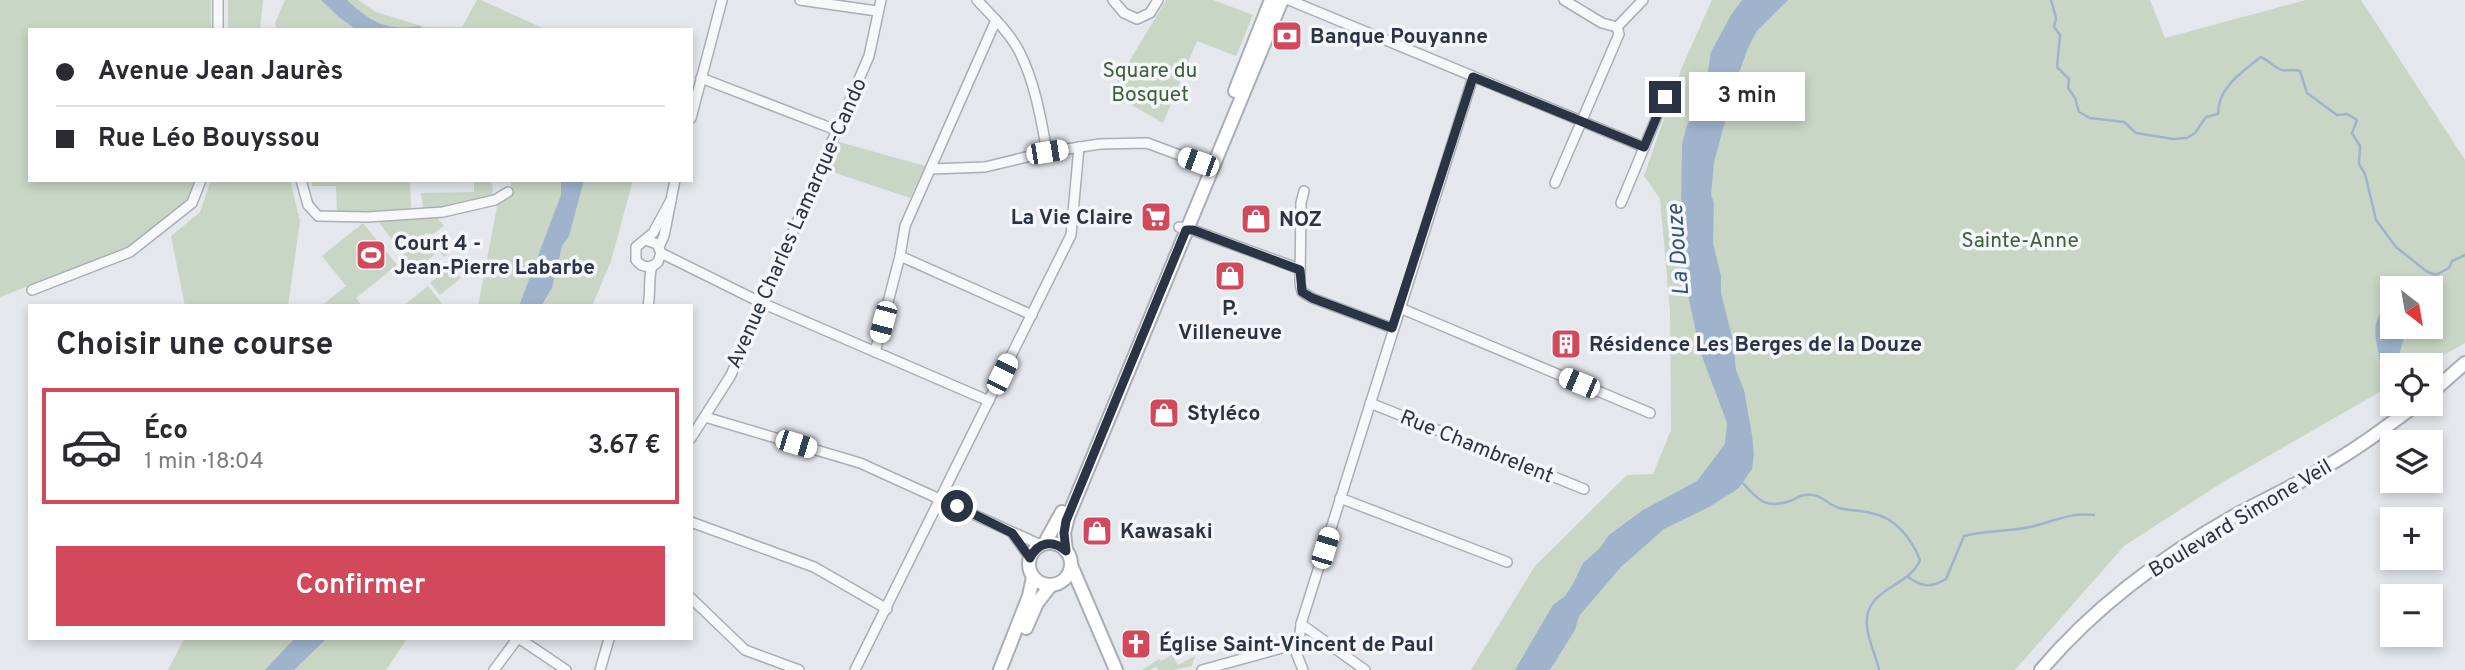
<!DOCTYPE html>
<html lang="fr">
<head>
<meta charset="utf-8">
<style>
  body { margin:0; font-family:Overpass,sans-serif; background:#f7f7f7; color:#2b2b33; height:100vh; display:flex; flex-direction:column; font-size:26px; white-space:nowrap }
  * { box-sizing:border-box; margin:0 }
  p { font-size:23px; color:#7c7c81 }
  .icon { flex:none; width:38px; height:38px; fill:none; stroke:currentColor; stroke-width:2; stroke-linecap:round; stroke-linejoin:round }
  .map { position:relative; flex:1; overflow:hidden }
  .drawer { position:absolute; left:28px; top:304px; width:665px; height:336px; display:flex; flex-direction:column; background:#fff; border-radius:0px; box-shadow:0 4px 10px #0003 }
  .drawer>* { flex:none }
  .hud { position:absolute; left:28px; top:28px; width:665px; height:154px; border-radius:0px; box-shadow:0 4px 10px #0003; display:grid; align-content:center; height:154px; padding:0 28px; background:#fff }
  .needle { width:46px; rotate:149deg }
  .fabs { position:absolute; left:2380px; top:276px; display:grid; gap:14px }
  .fabs a { display:grid; place-items:center; width:63px; height:63px; border-radius:0px; background:#fff; box-shadow:0 4px 10px #0003; font-size:35px }
  .end { position:absolute; width:32px; height:32px; margin:-16px; border:9px solid #2b3445; background:#fff; box-shadow:0 0 0 4px #fff }
  .from { border-radius:50% }
  .bubble { position:absolute; height:49px; border-radius:0px; background:#fff; box-shadow:0 4px 10px #0003; font-size:23px; font-weight:600; line-height:49px; text-align:center }
  .car { position:absolute; width:21px; height:42px; margin:-21px -10px; border-radius:9px; box-shadow:0 0 5px 2px #0007; background:linear-gradient(#fff 24%,#345 0 40%,#fff 0 76%,#345 0 86%,#fff 0) }
  .hud b { display:flex; align-items:center; gap:24px; height:66px; font-size:26px }
  .hud b+b { border-top:2px solid #e1e1e2 }
  .hud i { width:18px; height:18px; background:#2b2b33 }
  ul { padding:0; list-style:none }
  li { display:flex; align-items:center; gap:21px; height:116px; margin:0 14px 10px; padding:0 14px; border:4px solid #e1e1e2; border-radius:0px }
  li div { flex:1 }
  li b { display:block; font-size:26px }
  li em { font-style:normal; font-weight:600 }
  li.active { border-color:#d1495b }
  li>.icon { width:63px; height:63px; stroke-width:1.5 }
  h2 { padding:0 28px; font-size:32px; line-height:84px }
  .button { display:flex; gap:14px; margin-top:auto; padding:14px 28px }
  .button a { flex:1; height:80px; border-radius:0px; background:#d1495b; color:#fff; font-size:28px; font-weight:600; line-height:80px; text-align:center }
  .map>svg:first-child { display:block }
</style>
</head>
<body>
<div class="map">
<svg width="2465" height="670" viewBox="0 0 2465 670">
  <rect width="100%" height="100%" fill="#e4e7ec"/>
  <g fill="#c9d6c5" fill-rule="evenodd">
    <path d="M0 0H211V30H30V180H195L188 198 178 208 126 248 0 297Z"/>
    <path d="M228 0H263L260 30H228Z"/>
    <path d="M285 0H358L376 12 425 27H462L477 0H481L547 30H277L275 23Z"/>
    <path d="M1166 0H1213L1253 15 1236 56 1197 41 1163 123 1123 100 1114 87Z"/>
    <path d="M1712 0H2150L2165 38 2306 0H2361L2465 160V343L2425 366H2392V385L2223 482 2124 546 2015 670H1471L1535 566 1627 475 1653 474 1671 430 1670 310 1660 199 1644 176 1682 67ZM2392 289H2431V327H2392Z"/>
    <path d="M839 142 925 166 910 198 827 170Z"/>
    <path d="M211 180H290L300 221 288 306H185L171 236 200 212Z"/>
    <path d="M312 180H410L411 209 337 213 336 186H312Z"/>
    <path d="M474 180H490L492 184 493 198 442 208H423L421 193 474 192Z"/>
    <path d="M511 180H633L611 261 592 306H478L497 207 511 187Z"/>
    <path d="M436 216 444 226 433 234 426 233 402 253 378 221 380 218Z"/>
    <path d="M363 223 397 265 356 298 362 306H321L346 286 322 256Z"/>
    <path d="M428 236 436 239 448 254 444 257 439 251 416 270 403 255 416 246 418 248 420 247 418 243Z"/>
    <path d="M451 266 461 278 440 295 430 283Z"/>
    <path d="M428 286 444 306H403Z"/>
    <path d="M184 639H407L386 670H168Z"/>
    <path d="M1172 655 1178 665 1195 656 1192 666 1174 670H1159L1156 667 1150 670H1142L1159 659 1161 661Z"/>
  </g>
  <g fill="#9fb4cc">
    <path d="M321 0H347C372 23 386 31 420 26L422 30H357L340 18Z"/>
    <path d="M1742 0H1788L1757 31 1748 48 1736 81 1714 162 1711 195 1714 203 1713 243 1721 276V293L1733 341 1736 370 1744 390 1752 435 1754 454 1752 469 1739 488 1709 507 1664 529 1621 567 1579 616 1575 630 1550 670H1515L1553 605 1565 596 1573 584 1583 563 1599 549 1609 535 1643 510 1697 481 1725 444 1727 423 1700 351 1688 295 1681 213 1682 144 1687 125 1705 90 1711 52 1731 15Z"/>
    <path d="M561 180H584L569 236 562 246 552 288 541 306H519L561 195Z"/>
    <path d="M2388 306H2392V327H2407L2396 366H2392V368H2381C2379 345 2366 322 2388 306Z"/>
    <path d="M294 639H326L294 670H265Z"/>
  </g>
  <g fill="none" stroke-linecap="round" stroke-linejoin="round">
    <g stroke="#9fb4cc" stroke-width="2.5">
      <path d="M2051 0 2056 18 2054 27 2060 35 2057 67 2069 79 2068 88 2075 98 2079 112 2090 118 2124 122 2136 133 2173 139 2187 138 2195 133 2206 117 2218 114C2218 88 2240 74 2258 59L2261 57C2269 60 2274 68 2282 70 2287 71 2293 69 2300 71L2307 93 2337 115 2347 114 2357 120 2352 133 2360 146 2359 164 2365 174 2376 220 2396 247 2426 271 2436 275 2449 268 2452 261 2465 255"/>
      <path d="M1741 481C1756 498 1765 510 1790 501 1796 499 1800 495 1805 495 1823 493 1825 504 1839 508 1850 511 1861 510 1871 513 1895 517 1912 539 1920 560 1909 588 1863 588 1867 626 1868 641 1876 655 1879 670"/>
      <path d="M1908 577C1922 587 1931 588 1946 579L1964 536C1985 530 2008 532 2030 527 2052 522 2070 512 2094 515"/>
    </g>
    <g stroke="#a9aeb7" stroke-width="12">
      <g id="minor">
        <path d="M218 0V30"/>
        <path d="M800 0 877 11"/>
        <path d="M977 0C992 16 1009 32 1019 51 1035 82 1041 119 1047 152"/>
        <path d="M1113 0 1124 13 1137 19 1150 13 1158 0"/>
        <path d="M1289 0 1644 147"/>
        <path d="M1564 0 1602 23 1617 27"/>
        <path d="M701 78 836 130"/>
        <path d="M691 118 722 0"/>
        <path d="M931 169 985 167 1047 152 1100 144 1147 143 1212 167"/>
        <path d="M301 180 308 205 318 216 368 217 443 212 495 200 508 192"/>
        <path d="M1555 183 1619 34 1617 27 1643 0"/>
        <path d="M1304 191 1301 203 1300 283 1302 292 1312 298 1392 328"/>
        <path d="M1621 203 1665 97"/>
        <path d="M1179 227 1193 230 1300 269"/>
        <path d="M646 240 657 244 661 253 658 262C651 269 642 268 636 260V247L653 233 671 200"/>
        <path d="M659 247 664 236 675 180"/>
        <path d="M661 253 762 303 989 401"/>
        <path d="M900 256 1032 315"/>
        <path d="M32 290 130 252 192 203 201 180"/>
        <path d="M648 306C651 292 648 279 652 266"/>
        <path d="M1400 308 1650 413"/>
        <path d="M875 352 900 256 905 226 996 20"/>
        <path d="M1370 403 1584 489"/>
        <path d="M705 417 860 463 1041 545"/>
        <path d="M691 438 731 375 869 56 881 0"/>
        <path d="M1340 498 1507 562"/>
        <path d="M691 522 814 567 887 609"/>
        <path d="M1013 534 1030 558"/>
        <path d="M691 598 745 650 799 670"/>
        <path d="M1301 624 1365 670"/>
        <path d="M520 639 566 670"/>
        <path d="M1293 645 1303 670"/>
        <path d="M494 670 517 639"/>
        <path d="M600 670 609 639"/>
        <path d="M855 670 1071 235 1079 147"/>
        <path d="M1202 670 1293 645 1300 634 1301 624 1473 77"/>
      </g>
    </g>
    <g stroke="#a9aeb7" stroke-width="16">
      <g id="secondary">
        <path d="M1235 91 1271 0"/>
        <path d="M2431 393 2465 363"/>
        <path d="M1047 543V539L1062 512"/>
        <circle cx="1050" cy="564" r="21"/>
        <path d="M1066 551 1064 533 1068 517 1282 0"/>
        <path d="M1071 565 1116 670"/>
        <path d="M1026 628 1037 603 1051 585"/>
        <path d="M1000 670 1029 596 1033 577"/>
        <path d="M2041 670C2095 606 2163 556 2236 515 2263 500 2293 487 2320 470 2354 451 2385 428 2417 404"/>
      </g>
    </g>
    <use href="#minor" stroke="#f7f8fa" stroke-width="9"/>
    <use href="#secondary" stroke="#fff" stroke-width="12"/>
  </g>
  <g fill="none" stroke-linecap="round" stroke-linejoin="round">
    <path stroke="#2b3445" stroke-width="9" d="M957 506 1012 533 1030 558C1038 542 1053 539 1066 551L1064 533 1066 521 1186 230H1193L1300 270 1302 292 1312 298 1392 328 1473 77 1644 147 1665 97"/>
  </g>
  <defs>
    <g id="bank-square" transform="scale(1.575)"><rect x="-9" y="-9" width="18" height="18" rx="4" fill="#d1495b" stroke="#f4f6f9"/><path d="M-6-4H6V4H-6ZM0-2.3a2.3 2.3 0 1 0 0 4.6a2.3 2.3 0 1 0 0-4.6Z" fill="#fff"/></g>
    <g id="supermarket-square" transform="scale(1.575)"><rect x="-9" y="-9" width="18" height="18" rx="4" fill="#d1495b" stroke="#f4f6f9"/><path d="M-6-5.5h2.5l.6 2H6L4.5 2H-2.5L-4.4-4H-6ZM-1.5 3.2a1.3 1.3 0 1 0 .1 0ZM3 3.2a1.3 1.3 0 1 0 .1 0Z" fill="#fff"/></g>
    <g id="shop-square" transform="scale(1.575)"><rect x="-9" y="-9" width="18" height="18" rx="4" fill="#d1495b" stroke="#f4f6f9"/><path d="M-5-2.5h2.3a2.7 3.5 0 0 1 5.4 0H5L5.5 6h-11ZM-1.5-2.5h3a1.5 2.3 0 0 0-3 0Z" fill="#fff"/></g>
    <g id="stadium-square" transform="scale(1.575)"><rect x="-9" y="-9" width="18" height="18" rx="4" fill="#d1495b" stroke="#f4f6f9"/><path d="M0-5a6.5 5 0 1 0 0 10a6.5 5 0 1 0 0-10ZM-3.5-1.8h7v3.6h-7Z" fill="#fff"/></g>
    <g id="building-square" transform="scale(1.575)"><rect x="-9" y="-9" width="18" height="18" rx="4" fill="#d1495b" stroke="#f4f6f9"/><path d="M-4-6H4V6H1V3H-1V6H-4ZM-2.5-4.3h1.7v1.8h-1.7ZM.8-4.3h1.7v1.8H.8ZM-2.5-1h1.7V.8h-1.7ZM.8-1h1.7V.8H.8Z" fill="#fff"/></g>
    <g id="church-square" transform="scale(1.575)"><rect x="-9" y="-9" width="18" height="18" rx="4" fill="#d1495b" stroke="#f4f6f9"/><path d="M-1.2-6h2.4v3.5h3.3v2.4h-3.3V6h-2.4V-.1h-3.3v-2.4h3.3Z" fill="#fff"/></g>
  </defs>
  <g fill-rule="evenodd">
    <use href="#bank-square" x="1287" y="36"/>
    <use href="#supermarket-square" x="1156" y="217"/>
    <use href="#shop-square" x="1256" y="219"/>
    <use href="#stadium-square" x="371" y="255"/>
    <use href="#shop-square" x="1230" y="276"/>
    <use href="#building-square" x="1566" y="344"/>
    <use href="#shop-square" x="1164" y="413"/>
    <use href="#shop-square" x="1097" y="531"/>
    <use href="#church-square" x="1136" y="644"/>
  </g>
  <g text-anchor="middle" stroke-width="7" stroke-linejoin="round" paint-order="stroke">
    <g font-size="21" font-weight="bold" fill="#2b3445" stroke="#f4f6f9" text-anchor="start">
      <text x="1310" y="43">Banque Pouyanne</text>
      <text x="1133" y="224" text-anchor="end">La Vie Claire</text>
      <text x="1279" y="226">NOZ</text>
      <text x="394" y="250">Court 4 -<tspan x="394" dy="24">Jean-Pierre Labarbe</tspan></text>
      <text x="1230" y="315" text-anchor="middle">P.<tspan x="1230" dy="24">Villeneuve</tspan></text>
      <text x="1589" y="351">Résidence Les Berges de la Douze</text>
      <text x="1187" y="420">Styléco</text>
      <text x="1120" y="538">Kawasaki</text>
      <text x="1159" y="651">Église Saint-Vincent de Paul</text>
    </g>
    <g font-size="21" fill="#3f6138" stroke="#f4f6f9">
      <text x="1150" y="77">Square du<tspan x="1150" dy="24">Bosquet</tspan></text>
      <text x="2020" y="247">Sainte-Anne</text>
    </g>
    <g font-size="21" fill="#2b3445" stroke="#f4f6f9">
      <text transform="translate(796 223) rotate(-66)" y="7">Avenue Charles Lamarque-Cando</text>
      <text transform="translate(1477 446) rotate(22)" y="7">Rue Chambrelent</text>
      <text transform="translate(2240 518) rotate(-31)" y="7">Boulevard Simone Veil</text>
    </g>
    <g font-size="23" font-style="italic" fill="#34527a" stroke="#f4f6f9">
      <text transform="translate(1677 250) rotate(-94)" y="8">La Douze</text>
    </g>
  </g>
</svg>
<div class="fabs">
<a><svg class="needle" viewBox="-14 -14 28 28"><path d="M0-13l5 13h-10z" fill="#e53935"/><path d="M0 13l5-13h-10z" fill="#7c7c81"/></svg></a>
<a><svg class="icon" aria-label="locate" viewBox="0 0 24 24"><circle cx="12" cy="12" r="6"/><path d="M12 2v4M12 18v4M2 12h4M18 12h4"/></svg></a>
<a><svg class="icon" aria-label="layers" viewBox="0 0 24 24"><path d="M12 4l9 5-9 5-9-5zM3 14l9 5 9-5"/></svg></a>
<a>+</a>
<a>−</a>
</div>
<i class="end from" style="left:957px;top:506px"></i>
<i class="end" style="left:1665px;top:97px"></i>
<div class="bubble" style="left:1689px;top:72px;width:116px">3 min</div>
<i class="car" style="left:1047px;top:152px;rotate:81deg"></i>
<i class="car" style="left:1198px;top:162px;rotate:290deg"></i>
<i class="car" style="left:883px;top:322px;rotate:195deg"></i>
<i class="car" style="left:1002px;top:374px;rotate:26deg"></i>
<i class="car" style="left:1579px;top:383px;rotate:293deg"></i>
<i class="car" style="left:796px;top:444px;rotate:107deg"></i>
<i class="car" style="left:1325px;top:548px;rotate:17deg"></i>
<div class="hud">
<b><i class="from"></i>Avenue Jean Jaurès</b>
<b><i></i>Rue Léo Bouyssou</b>
</div>
<section class="drawer">
<h2>Choisir une course</h2>
<ul>
<li class="active"><svg class="icon" aria-label="car" viewBox="0 0 24 24"><path d="M5 17H2v-5l4-1 3-4h7l3 4 3 1v5h-3M9 17h6M6 11h13"/><circle cx="7" cy="17" r="2"/><circle cx="17" cy="17" r="2"/></svg><div><b>Éco</b><p>1 min · 18:04</p></div><em>3.67 €</em></li>
</ul>
<div class="button"><a>Confirmer</a></div>
</section>
</div>
</body>
</html>
